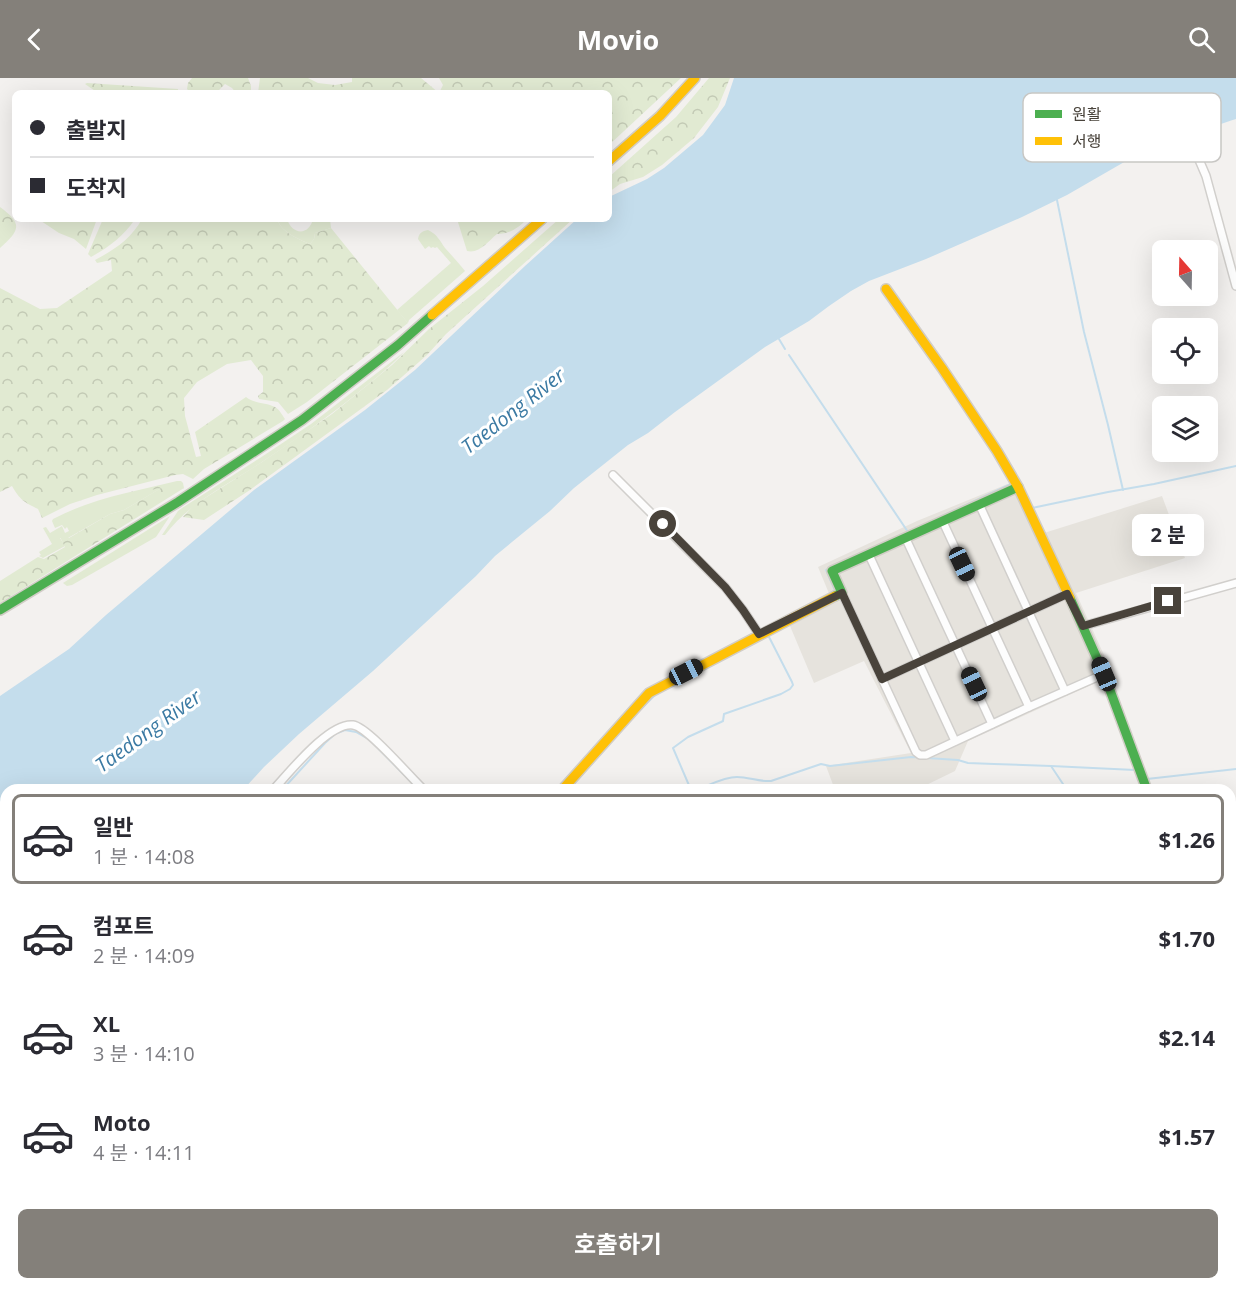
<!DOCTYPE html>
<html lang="ko">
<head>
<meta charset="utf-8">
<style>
  body { margin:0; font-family:"Open Sans","Noto Sans KR",sans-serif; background:#f2f2f3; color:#2b2b33; height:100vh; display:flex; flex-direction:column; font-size:22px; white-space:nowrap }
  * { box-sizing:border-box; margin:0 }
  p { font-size:20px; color:#7c7c81 }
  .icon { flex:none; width:33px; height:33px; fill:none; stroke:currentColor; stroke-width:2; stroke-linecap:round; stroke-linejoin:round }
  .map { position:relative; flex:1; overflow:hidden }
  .details { position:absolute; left:0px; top:706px; width:1236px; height:506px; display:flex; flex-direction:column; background:#fff; border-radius:18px 18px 0 0; box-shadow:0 6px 24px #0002 }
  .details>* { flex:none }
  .guide { position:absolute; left:12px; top:12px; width:600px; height:132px; border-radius:9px; box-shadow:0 6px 24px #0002; display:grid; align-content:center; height:132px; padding:0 18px; background:#fff }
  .needle { width:39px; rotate:340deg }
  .fabs { position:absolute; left:1152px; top:162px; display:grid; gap:12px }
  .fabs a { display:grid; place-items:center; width:66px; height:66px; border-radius:9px; background:#fff; box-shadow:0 6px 24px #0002; font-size:30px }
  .end { position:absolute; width:27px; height:27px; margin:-14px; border:8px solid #49433b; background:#fff; box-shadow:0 0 0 3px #fff }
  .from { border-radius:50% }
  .bubble { position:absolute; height:42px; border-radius:9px; background:#fff; box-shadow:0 6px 24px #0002; font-size:20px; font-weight:700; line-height:42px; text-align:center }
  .car { position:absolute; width:18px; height:36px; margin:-18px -9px; border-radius:8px; box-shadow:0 0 4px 2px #0007; background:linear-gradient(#222 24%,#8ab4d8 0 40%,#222 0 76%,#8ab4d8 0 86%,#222 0) }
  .guide b { display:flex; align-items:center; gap:21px; height:57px; font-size:22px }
  .guide b+b { border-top:2px solid #e1e1e2 }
  .guide i { width:15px; height:15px; background:#2b2b33 }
  ul { padding:10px 0 0; list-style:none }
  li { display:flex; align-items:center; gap:18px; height:90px; margin:0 12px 9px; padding:0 6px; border:3px solid transparent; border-radius:9px }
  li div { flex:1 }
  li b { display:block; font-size:22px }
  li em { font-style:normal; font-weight:700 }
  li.selected { border-color:#84807a }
  li>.icon { width:54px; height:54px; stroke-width:1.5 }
  .action { display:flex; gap:12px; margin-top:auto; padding:12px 18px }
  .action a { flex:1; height:69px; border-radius:9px; background:#84807a; color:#fff; font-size:24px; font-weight:700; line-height:69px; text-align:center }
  header { display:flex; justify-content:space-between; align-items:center; height:78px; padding:0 18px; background:#84807a; color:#fff; font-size:27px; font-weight:700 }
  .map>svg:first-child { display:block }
</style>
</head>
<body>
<header><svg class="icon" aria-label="back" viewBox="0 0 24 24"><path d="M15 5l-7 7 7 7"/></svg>Movio<svg class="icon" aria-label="search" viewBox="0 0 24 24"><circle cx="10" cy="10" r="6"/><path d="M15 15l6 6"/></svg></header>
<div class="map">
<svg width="1236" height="1211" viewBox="0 0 1236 1211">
  <defs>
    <pattern id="forest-crowns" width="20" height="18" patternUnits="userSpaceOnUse" patternTransform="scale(1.5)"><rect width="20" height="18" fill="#e1ead2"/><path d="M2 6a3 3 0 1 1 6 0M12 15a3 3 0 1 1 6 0" fill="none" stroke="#c3cab5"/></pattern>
  </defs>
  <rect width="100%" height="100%" fill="#f3f1ef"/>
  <path fill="#e6e3dd" d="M1020 401 1044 455 1162 418 1185 480 1076 515 1113 597 968 663 955 693 916 712H835L826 688 911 675 864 583 814 605 790 548 833 525 818 489 917 443Z"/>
  <g fill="#e1ead2">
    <path d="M277 141H287C292 157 309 158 313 141H330L331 150 315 155 314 161 310 166C298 161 281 154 277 141Z"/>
    <path d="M428 152C437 156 440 163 445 170 452 178 459 185 465 193L409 242 408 245 397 232 451 185 437 169 435 170 433 169 431 170 429 168 425 171 418 161C419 155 422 153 428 152Z"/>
    <path d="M404 274C391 288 375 301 360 313 328 339 294 363 259 386 226 407 188 426 165 457H162L178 433 182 430 263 378 311 346Z"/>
    <path d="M163 409 124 432 110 436 68 460H60L65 468 43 480 39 478 41 477 39 474 52 466 43 450 46 449 50 455 62 448 65 455 69 453 67 449 65 451 62 447 55 450 52 443 53 441C76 429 100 421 126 415V416Z"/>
    <path d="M170 438 156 459 72 507 67 508 63 505Z"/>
  </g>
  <g fill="url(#forest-crowns)">
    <path d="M192 0H248L251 8V15H236L232 10 225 6 216 15H191L187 11 188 5Z"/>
    <path d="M260 0H308L318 5 335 7 352 4V0H421L439 15 443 7 439 0H681L609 67V15H258Z"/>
    <path d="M709 0H730L718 29 694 60 662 87 643 99 620 106 609 114V99L676 39Z"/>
    <path d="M87 5 178 11V15H98L85 6Z"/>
    <path d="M0 129C23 146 20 152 0 170Z"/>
    <path d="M38 141H97L86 171 74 161 59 155Z"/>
    <path d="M103 141H135C124 158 109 169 91 179L88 176Z"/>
    <path d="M142 141H277C281 154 298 161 310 166L314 161 315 155 331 150 408 245 307 324 288 336 278 324 259 321 258 318 263 314V298L251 282 227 286 197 304 184 320 185 338 196 379 201 378 195 354 246 319C255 326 266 324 275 329 280 332 282 337 285 341L283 343 204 391 193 401 183 396 175 397 97 417 70 426 42 440 38 431C24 424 20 422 12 408L0 414V210L40 231 57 230 112 193 111 182 97 185 95 182C114 172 131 161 142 141Z"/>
    <path d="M457 141H527C517 151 511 155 497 156 488 163 480 176 467 173Z"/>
    <path d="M559 141H573L446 256 427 277 387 312 250 412 204 442 183 439 194 427 262 384 332 336 392 287 429 251 483 208Z"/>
    <path d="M177 403H181L183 405 184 410 0 525V503L38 479 44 481 65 469 60 459 64 457 69 460 110 436 124 432 161 410 126 417V415Z"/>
  </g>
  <path fill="#c4ddec" d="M734 0H1236V41C1223 45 1209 51 1195 52 1178 54 1154 47 1139 59 1133 64 1132 76 1126 83L1067 117 1022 139 926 181 869 203 851 213 829 228 809 243 765 269 675 334 648 355 628 367 574 410 550 433 495 478 476 498 373 593 299 656 264 689 243 712H6V1193L0 1208V618L69 571 106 537 254 412 365 332 415 292 525 188 577 141H609V119L647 101 664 90 703 57 725 27Z"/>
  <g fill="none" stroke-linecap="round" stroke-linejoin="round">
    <g stroke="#c4ddec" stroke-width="2">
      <path d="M1057 122 1084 254 1108 347 1123 412"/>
      <path d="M779 261 785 271"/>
      <path d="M789 277 908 454"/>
      <path d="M1032 430 1108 414 1154 406 1236 388"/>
      <path d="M940 439 1013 405"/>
      <path d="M829 491 826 492 836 515"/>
      <path d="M641 631 656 616"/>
      <path d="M1051 688 1135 692"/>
      <path d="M1147 699V701L1236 691"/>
      <path d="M282 712 325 665 335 656 345 652 356 654 370 662 419 712"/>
      <path d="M691 712 673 670 688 659 721 644 723 643 724 636 781 616 790 611 793 607 792 604 768 557"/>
      <path d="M696 712C708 708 723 699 737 699 749 699 759 704 771 703L821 686 830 688 911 679 958 682 968 685 994 686 1051 688 1067 712"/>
      <path d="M1230 859 1236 860"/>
      <path d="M348 1206 350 1211"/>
      <path d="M413 1211 419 1206"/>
    </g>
    <g stroke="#d1cfcc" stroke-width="10">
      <g id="street">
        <path d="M1191 63 1206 98 1236 208"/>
        <path d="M613 397 725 509 743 532 759 556"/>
        <path d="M979 426 1065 613"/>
        <path d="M943 444 1029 629"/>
        <path d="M906 461 992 646"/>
        <path d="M869 477 955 663"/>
        <path d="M842 515 882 601 1067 516"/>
        <path d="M1083 548 1236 505"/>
        <path d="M882 601 916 674 920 677H926L1029 629 1104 596"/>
        <path d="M273 712C289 695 329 644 353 647 368 649 411 700 424 712"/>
        <path d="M1230 932 1236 947"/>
        <path d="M701 1206 703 1211"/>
        <path d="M1020 1206 1022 1211"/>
      </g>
    </g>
    <g stroke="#d1cdc6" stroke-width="12">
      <g id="fast">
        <path d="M835 518 842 515 832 493 1018 409"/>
        <path d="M1070 520 1104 596 1147 712"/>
        <path d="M0 532 178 424 302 342 398 267 432 237"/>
        <path d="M1230 1134 1236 1132"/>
        <path d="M1036 1211 1049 1206"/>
      </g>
    </g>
    <g stroke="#d1cdc6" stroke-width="12">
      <g id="slow">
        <path d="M609 83 660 38 695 0"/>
        <path d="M886 211 942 290 997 373 1018 409 1070 520"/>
        <path d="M432 237 542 141"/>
        <path d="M562 712 649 615 835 518"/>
      </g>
    </g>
    <use href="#street" stroke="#fdfdfd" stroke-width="7"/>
    <use href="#fast" stroke="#4caf50" stroke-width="9"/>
    <use href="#slow" stroke="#ffc107" stroke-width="9"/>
  </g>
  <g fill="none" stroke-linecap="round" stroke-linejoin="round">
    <path stroke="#49433b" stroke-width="8" d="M663 446 725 509 743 532 759 556 842 515 882 601 1067 516 1083 548 1168 523"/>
  </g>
  <g text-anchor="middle" stroke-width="6" stroke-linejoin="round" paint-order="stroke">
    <g font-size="20" font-style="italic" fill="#3b7aa3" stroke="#fff">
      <text transform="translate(513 333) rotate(-38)" y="7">Taedong River</text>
      <text transform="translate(148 653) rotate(-36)" y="7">Taedong River</text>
    </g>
  </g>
  <rect x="1023" y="15" width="198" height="69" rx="9" fill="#fff" stroke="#c8c7c4" stroke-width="1.5"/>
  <rect x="1035" y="32" width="27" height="8" fill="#4caf50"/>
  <rect x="1035" y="59" width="27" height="8" fill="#ffc107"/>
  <g font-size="16" fill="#49433b">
    <text x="1072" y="42">원활</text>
    <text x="1072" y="69">서행</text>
  </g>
</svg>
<div class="fabs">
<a><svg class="needle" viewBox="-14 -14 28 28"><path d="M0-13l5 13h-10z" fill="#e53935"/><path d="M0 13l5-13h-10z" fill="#7c7c81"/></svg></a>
<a><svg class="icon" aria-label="locate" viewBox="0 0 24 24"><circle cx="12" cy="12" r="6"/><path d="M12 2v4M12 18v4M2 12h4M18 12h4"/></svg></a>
<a><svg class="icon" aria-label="layers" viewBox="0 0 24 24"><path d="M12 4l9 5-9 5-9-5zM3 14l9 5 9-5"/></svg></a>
</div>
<i class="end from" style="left:663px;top:446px"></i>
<i class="end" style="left:1168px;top:523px"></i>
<div class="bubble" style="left:1132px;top:436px;width:72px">2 분</div>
<i class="car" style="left:962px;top:486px;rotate:155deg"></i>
<i class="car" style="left:686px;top:594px;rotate:63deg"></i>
<i class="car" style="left:1104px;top:596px;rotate:337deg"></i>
<i class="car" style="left:974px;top:606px;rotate:335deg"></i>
<div class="guide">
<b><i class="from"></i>출발지</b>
<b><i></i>도착지</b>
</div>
<section class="details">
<ul>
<li class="selected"><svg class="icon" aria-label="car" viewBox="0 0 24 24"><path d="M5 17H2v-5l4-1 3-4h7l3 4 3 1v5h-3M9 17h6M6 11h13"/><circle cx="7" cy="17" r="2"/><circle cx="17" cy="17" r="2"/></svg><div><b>일반</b><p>1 분 · 14:08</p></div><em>$1.26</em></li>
<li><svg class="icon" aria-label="car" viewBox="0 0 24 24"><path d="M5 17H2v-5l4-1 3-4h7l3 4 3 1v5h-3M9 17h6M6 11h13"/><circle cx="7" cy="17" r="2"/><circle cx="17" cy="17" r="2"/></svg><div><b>컴포트</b><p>2 분 · 14:09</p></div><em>$1.70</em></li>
<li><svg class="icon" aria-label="car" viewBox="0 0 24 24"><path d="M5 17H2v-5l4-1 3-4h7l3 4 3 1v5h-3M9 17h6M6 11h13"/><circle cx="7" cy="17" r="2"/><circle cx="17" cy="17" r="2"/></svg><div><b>XL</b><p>3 분 · 14:10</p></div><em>$2.14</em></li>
<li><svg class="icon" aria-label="car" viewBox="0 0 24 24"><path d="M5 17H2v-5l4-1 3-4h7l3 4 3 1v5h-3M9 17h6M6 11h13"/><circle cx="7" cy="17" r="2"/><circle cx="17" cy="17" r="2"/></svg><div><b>Moto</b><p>4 분 · 14:11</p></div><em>$1.57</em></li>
</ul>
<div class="action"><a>호출하기</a></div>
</section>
</div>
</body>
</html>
